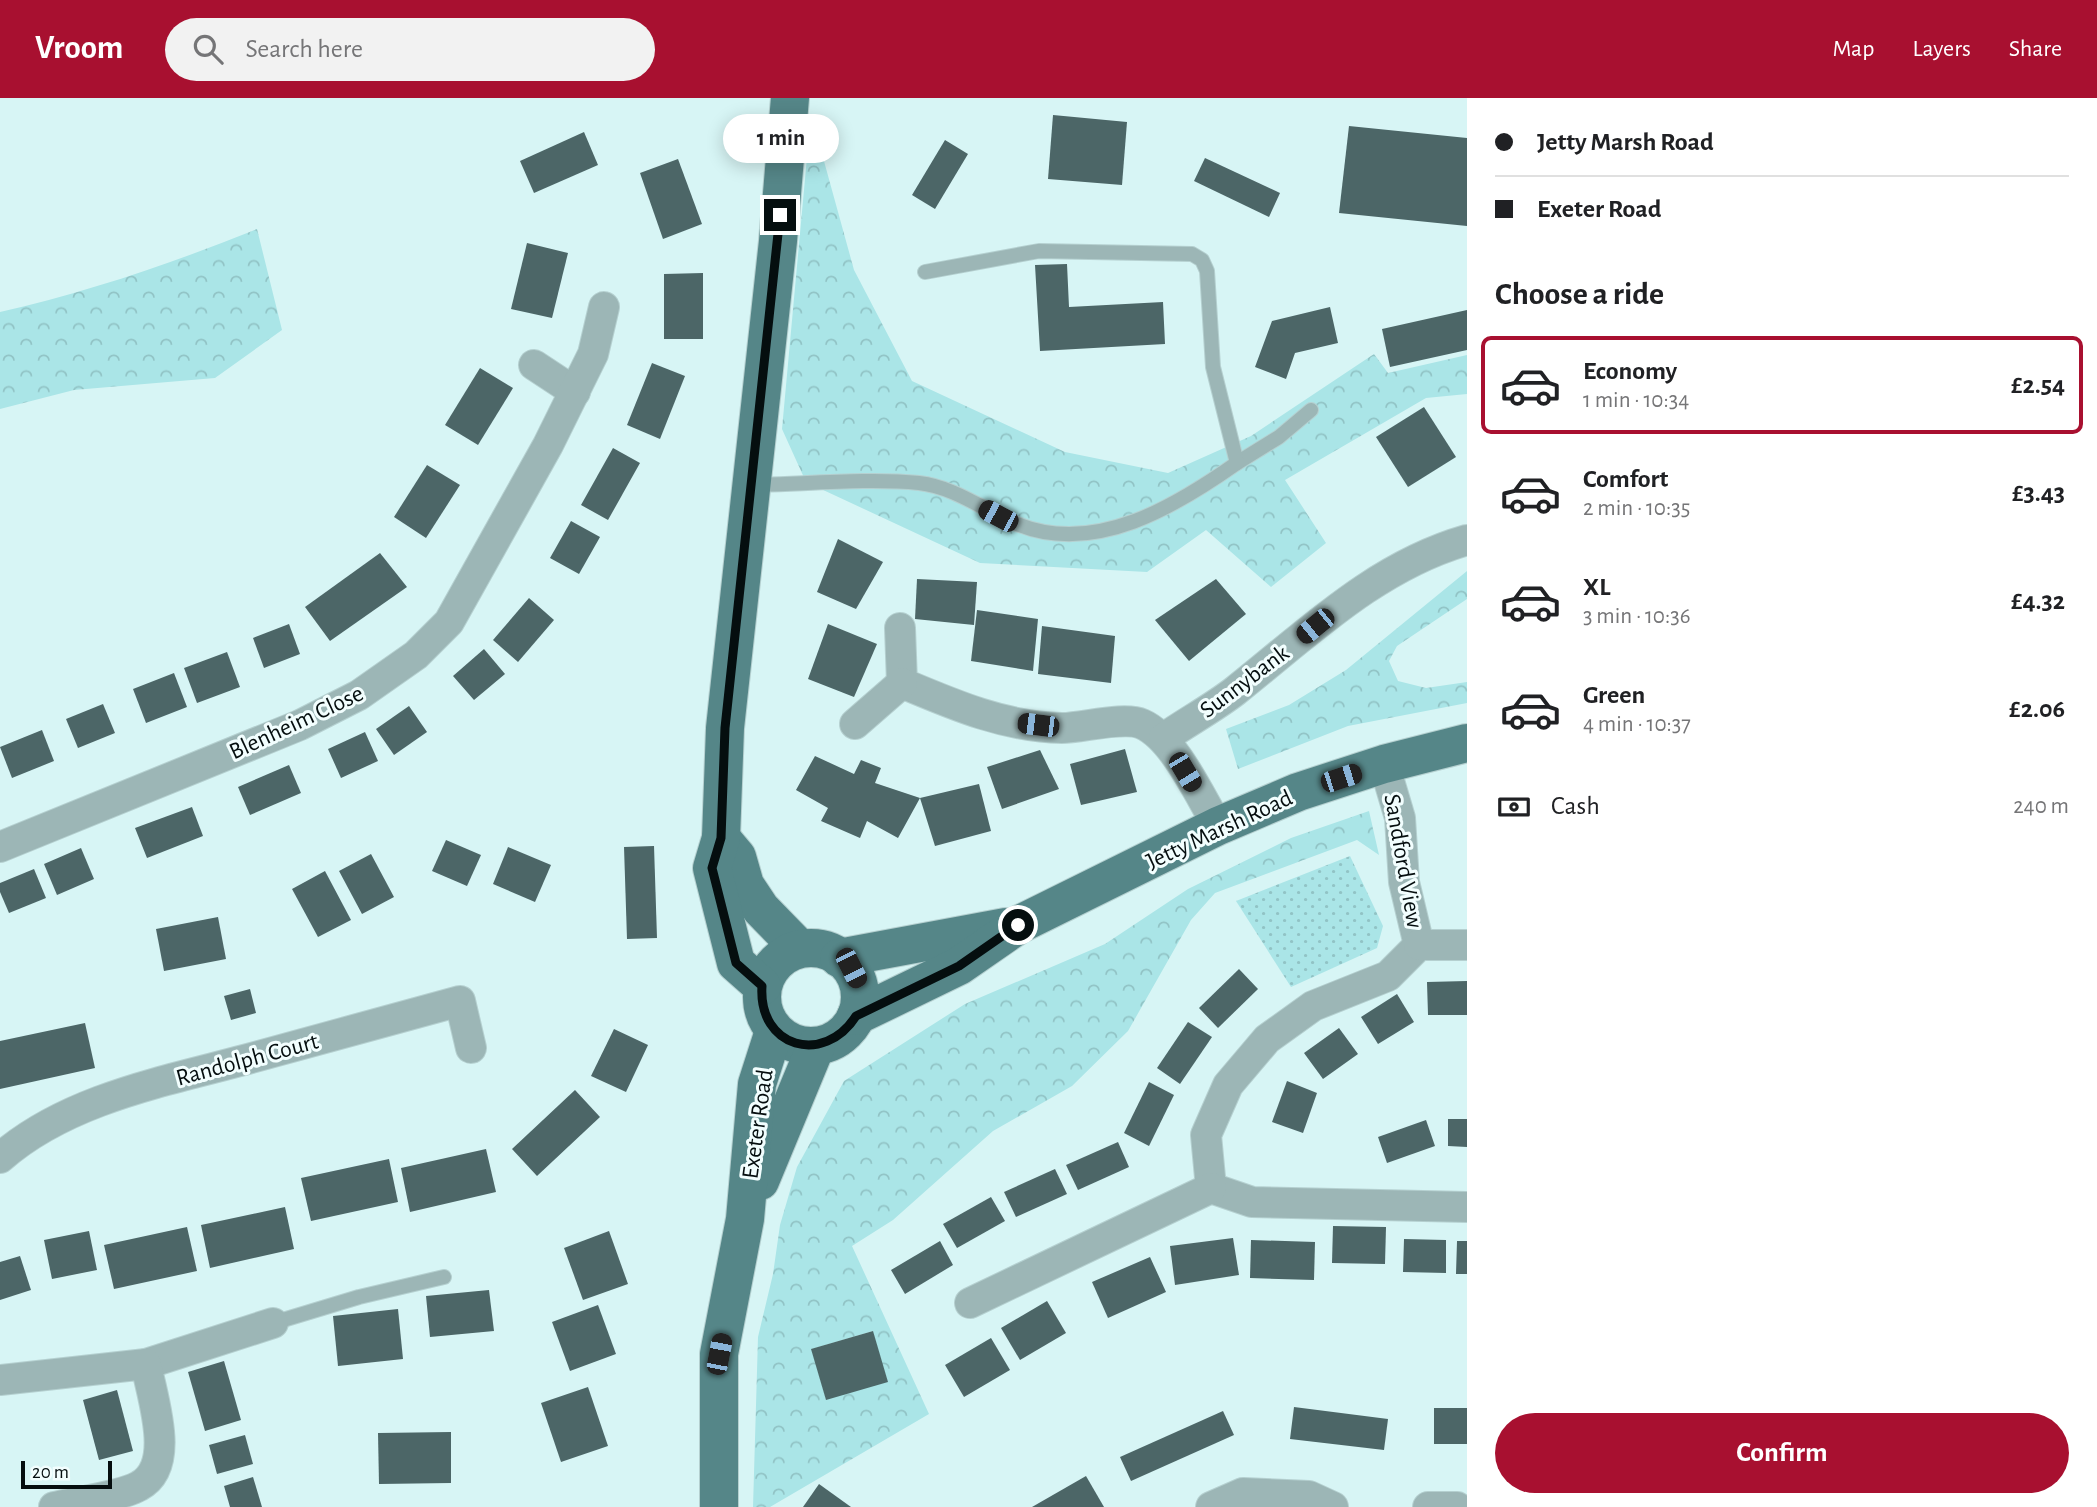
<!DOCTYPE html>
<html lang="en">
<head>
<meta charset="utf-8">
<style>
  body { margin:0; font-family:"Alegreya Sans",sans-serif; background:#f2f2f2; color:#202124; height:100vh; display:flex; flex-direction:column; font-size:26px; white-space:nowrap }
  * { box-sizing:border-box; margin:0 }
  p { font-size:23px; color:#757577 }
  .icon { flex:none; width:38px; height:38px; fill:none; stroke:currentColor; stroke-width:2; stroke-linecap:round; stroke-linejoin:round }
  .map { position:relative; flex:1; overflow:hidden }
  .drawer { display:flex; flex-direction:column; background:#fff; width:630px }
  .drawer>* { flex:none }
  .hud { display:grid; align-content:center; height:154px; padding:0 28px; background:#fff }
  .scale { position:absolute; left:21px; bottom:18px; width:91px; box-sizing:border-box; padding-left:7px; border:4px solid #050e0f; border-top:0; font-size:19px; line-height:24px; white-space:nowrap; color:#050e0f; -webkit-text-stroke:5px #f2fefe; paint-order:stroke }
  .end { position:absolute; width:32px; height:32px; margin:-16px; border:9px solid #050e0f; background:#fff; box-shadow:0 0 0 4px #fff }
  .from { border-radius:50% }
  .bubble { position:absolute; height:49px; border-radius:24px; background:#fff; box-shadow:0 4px 18px #0003; font-size:23px; font-weight:700; line-height:49px; text-align:center }
  .car { position:absolute; width:21px; height:42px; margin:-21px -10px; border-radius:9px; box-shadow:0 0 5px 2px #0007; background:linear-gradient(#222 24%,#8ab4d8 0 40%,#222 0 76%,#8ab4d8 0 86%,#222 0) }
  .hud b { display:flex; align-items:center; gap:24px; height:66px; font-size:26px }
  .hud b+b { border-top:2px solid #e0e0e0 }
  .hud i { width:18px; height:18px; background:#202124 }
  ul { padding:0; list-style:none }
  li { display:flex; align-items:center; gap:21px; height:98px; margin:0 14px 10px; padding:0 14px; border:4px solid transparent; border-radius:10px }
  li div { flex:1 }
  li b { display:block; font-size:26px }
  li em { font-style:normal; font-weight:700 }
  li.on { border-color:#a81030 }
  li>.icon { width:63px; height:63px; stroke-width:1.5 }
  h2 { padding:0 28px; font-size:32px; line-height:84px }
  .pay { display:flex; align-items:center; gap:18px; height:77px; padding:0 28px; font-size:26px }
  .pay p { margin-inline-start:auto }
  .cta { display:flex; gap:14px; margin-top:auto; padding:14px 28px }
  .cta a { flex:1; height:80px; border-radius:42px; background:#a81030; color:#fff; font-size:28px; font-weight:700; line-height:80px; text-align:center }
  header { display:flex; align-items:center; gap:42px; box-sizing:border-box; height:98px; padding:0 35px; background:#a81030; color:#fff }
  header strong { font-size:33px }
  nav { display:flex; gap:38px; margin-inline-start:auto; font-size:24px }
  .search { width:490px; height:63px; background:#f2f2f2; display:flex; align-items:center; gap:18px; box-sizing:border-box; padding:0 24px; border-radius:38px; color:#757577; font-size:26px }
  main { display:flex; flex:1; min-height:0 }
  .map>svg:first-child { display:block }
</style>
</head>
<body>
<header>
<strong>Vroom</strong>
<div class="search"><svg class="icon" aria-label="search" viewBox="0 0 24 24"><circle cx="10" cy="10" r="6"/><path d="M15 15l6 6"/></svg>Search here</div>
<nav><a>Map</a><a>Layers</a><a>Share</a></nav>
</header>
<main>
<div class="map">
<svg width="1467" height="1409" viewBox="0 0 1467 1409">
  <defs>
    <pattern id="forest-crowns" width="20" height="18" patternUnits="userSpaceOnUse" patternTransform="scale(1.75)"><rect width="20" height="18" fill="#aae5e7"/><path d="M2 6a3 3 0 1 1 6 0M12 15a3 3 0 1 1 6 0" fill="none" stroke="#91c3c5"/></pattern>
    <pattern id="park-dots" width="8" height="8" patternUnits="userSpaceOnUse" patternTransform="scale(1.75)"><rect width="8" height="8" fill="#aae5e7"/><path d="M2 2h.1M6 6h.1" fill="none" stroke="#91c3c5" stroke-width="1.8" stroke-linecap="round"/></pattern>
  </defs>
  <rect width="100%" height="100%" fill="#d7f5f5"/>
  <g fill="url(#forest-crowns)" fill-rule="evenodd">
    <path d="M811 16 854 172 912 283 1065 354 1168 375 1251 338 1374 256 1388 275 1467 257V296L1426 300 1285 382 1326 445 1271 489 1206 432 1147 474 980 465 806 384 782 331Z"/>
    <path d="M257 131 282 232 215 280 74 292 0 311V214C88 194 173 165 257 131Z"/>
    <path d="M1467 473V501L1397 548 1389 563 1398 583 1426 590 1467 584V605L1348 628 1238 671 1226 631 1289 607 1346 572Z"/>
    <path d="M1369 713 1379 757 1357 742 1215 795 1191 822 1128 933 1072 988 993 1033 893 1122 852 1148 929 1316 770 1409H753L758 1239 773 1176 780 1127 797 1069 844 983 965 906 1105 846 1188 791 1291 740ZM873 1233 826 1301 812 1251Z"/>
  </g>
  <path fill="url(#park-dots)" d="M1350 758 1383 828 1377 850 1291 889 1236 803Z"/>
  <g fill="#4c6667">
    <path d="M1053 17 1127 24 1122 87 1048 81Z"/>
    <path d="M1349 28 1467 40V128L1339 115Z"/>
    <path d="M584 34 598 67 534 95 520 63Z"/>
    <path d="M945 42 968 56 935 111 912 97Z"/>
    <path d="M1205 60 1280 95 1269 119 1194 83Z"/>
    <path d="M678 61 702 126 663 141 640 75Z"/>
    <path d="M527 145 568 155 552 220 511 211Z"/>
    <path d="M1067 166 1069 209 1163 204 1165 246 1040 253 1035 167Z"/>
    <path d="M703 175V241H664V176Z"/>
    <path d="M1330 209 1338 245 1295 255 1286 281 1255 269 1272 223Z"/>
    <path d="M1467 212V252L1390 269 1382 231Z"/>
    <path d="M652 265 685 278 660 341 627 327Z"/>
    <path d="M480 270 513 290 478 347 445 327Z"/>
    <path d="M1424 309 1456 359 1408 389 1376 339Z"/>
    <path d="M613 350 640 365 608 422 581 407Z"/>
    <path d="M427 367 460 387 426 440 394 419Z"/>
    <path d="M571 423 600 439 579 476 550 460Z"/>
    <path d="M838 441 883 464 856 511 817 494Z"/>
    <path d="M380 455 407 489 330 543 305 509Z"/>
    <path d="M917 481 977 484 974 527 915 521Z"/>
    <path d="M1216 481 1246 516 1189 563 1155 522Z"/>
    <path d="M529 500 554 522 518 564 493 542Z"/>
    <path d="M977 512 1038 521 1033 573 971 563Z"/>
    <path d="M289 526 300 556 264 570 253 540Z"/>
    <path d="M828 526 877 546 854 599 808 581Z"/>
    <path d="M1042 528 1115 538 1111 585 1038 576Z"/>
    <path d="M484 551 505 576 474 602 453 578Z"/>
    <path d="M227 554 240 589 197 605 184 570Z"/>
    <path d="M174 575 187 609 146 625 133 591Z"/>
    <path d="M103 606 115 635 78 650 66 621Z"/>
    <path d="M409 608 427 634 394 657 376 631Z"/>
    <path d="M42 632 54 663 12 680 0 649Z"/>
    <path d="M365 634 378 663 341 680 328 651Z"/>
    <path d="M1125 651 1137 694 1081 707 1070 666Z"/>
    <path d="M1040 652 1059 691 1002 711 987 669Z"/>
    <path d="M815 658 854 676 861 662 881 670 875 685 920 700 898 740 867 723 860 740 821 723 828 710 796 692Z"/>
    <path d="M289 667 301 695 250 717 238 689Z"/>
    <path d="M979 686 991 733 935 748 920 700Z"/>
    <path d="M192 709 203 738 147 760 135 730Z"/>
    <path d="M446 742 481 757 467 788 432 773Z"/>
    <path d="M654 748 657 840 627 841 624 749Z"/>
    <path d="M508 749 551 767 535 804 493 786Z"/>
    <path d="M81 750 94 781 57 797 44 766Z"/>
    <path d="M371 756 394 799 362 816 339 773Z"/>
    <path d="M34 771 46 800 9 815 0 794V785Z"/>
    <path d="M325 773 351 822 318 839 292 791Z"/>
    <path d="M218 819 226 861 164 873 156 831Z"/>
    <path d="M1239 871 1258 891 1218 930 1199 910Z"/>
    <path d="M1467 883V917H1428L1427 884Z"/>
    <path d="M250 891 256 915 231 922 224 898Z"/>
    <path d="M1397 896 1414 924 1378 946 1361 919Z"/>
    <path d="M1188 924 1212 939 1180 986 1157 970Z"/>
    <path d="M85 925 95 970 0 991V943Z"/>
    <path d="M1339 930 1358 956 1323 981 1304 955Z"/>
    <path d="M614 931 648 947 626 994 591 978Z"/>
    <path d="M1287 983 1317 995 1303 1035 1272 1024Z"/>
    <path d="M1149 984 1174 997 1149 1048 1124 1035Z"/>
    <path d="M575 992 600 1019 537 1078 512 1051Z"/>
    <path d="M1448 1021H1467V1049L1448 1048Z"/>
    <path d="M1426 1022 1435 1048 1387 1065 1378 1039Z"/>
    <path d="M1118 1044 1129 1069 1078 1092 1066 1067Z"/>
    <path d="M486 1051 496 1094 410 1114 401 1070Z"/>
    <path d="M389 1061 398 1104 311 1123 301 1080Z"/>
    <path d="M1055 1071 1067 1096 1016 1119 1004 1094Z"/>
    <path d="M991 1099 1005 1123 957 1150 943 1126Z"/>
    <path d="M285 1109 294 1151 210 1170 201 1127Z"/>
    <path d="M1333 1128 1386 1129 1385 1166 1332 1165Z"/>
    <path d="M187 1129 197 1173 114 1191 104 1147Z"/>
    <path d="M89 1133 97 1172 52 1181 44 1142Z"/>
    <path d="M609 1133 628 1186 583 1202 564 1150Z"/>
    <path d="M1233 1140 1239 1177 1175 1187 1170 1148Z"/>
    <path d="M1404 1141 1446 1142V1175L1403 1174Z"/>
    <path d="M1251 1142 1315 1144 1314 1182 1250 1180Z"/>
    <path d="M940 1143 953 1167 905 1196 891 1172Z"/>
    <path d="M1457 1143H1467V1176H1456Z"/>
    <path d="M20 1158 31 1192 0 1202V1164Z"/>
    <path d="M1150 1159 1166 1194 1108 1220 1092 1184Z"/>
    <path d="M489 1192 494 1233 430 1239 426 1198Z"/>
    <path d="M1047 1203 1066 1235 1020 1262 1001 1230Z"/>
    <path d="M598 1207 616 1256 570 1273 552 1224Z"/>
    <path d="M398 1211 403 1261 338 1268 333 1218Z"/>
    <path d="M873 1233 888 1284 826 1302 811 1251Z"/>
    <path d="M991 1240 1010 1272 964 1299 945 1267Z"/>
    <path d="M224 1263 241 1322 205 1333 188 1274Z"/>
    <path d="M588 1289 608 1348 561 1364 541 1305Z"/>
    <path d="M117 1292 133 1353 99 1362 83 1302Z"/>
    <path d="M1294 1309 1388 1321 1384 1352 1290 1341Z"/>
    <rect x="1434" y="1310" width="33" height="36"/>
    <path d="M1223 1313 1234 1337 1131 1383 1120 1359Z"/>
    <path d="M451 1334V1385L379 1386 378 1335Z"/>
    <path d="M245 1337 253 1366 217 1376 209 1347Z"/>
    <path d="M1086 1378 1104 1409H1032Z"/>
    <path d="M253 1379 262 1409H230L224 1388Z"/>
    <path d="M819 1386 851 1409H803Z"/>
  </g>
  <g fill="none" stroke-linecap="round" stroke-linejoin="round">
    <g stroke="#b5d0d0" stroke-width="16">
      <g id="lane">
        <path d="M1237 365 1279 339 1311 312"/>
        <path d="M754 387C805 386 870 380 919 385 955 389 985 413 1017 426 1095 458 1176 408 1237 365L1213 269 1207 173 1202 162 1192 156 1039 153 925 174"/>
        <path d="M273 1225 359 1199 444 1179"/>
      </g>
    </g>
    <g stroke="#b5d0d0" stroke-width="32">
      <g id="street">
        <path d="M534 267 575 294"/>
        <path d="M900 530 902 585C954 607 1005 629 1062 630 1082 630 1124 618 1142 626 1174 640 1199 697 1218 728"/>
        <path d="M855 626 902 585"/>
        <path d="M1164 640C1187 624 1213 610 1235 593 1308 535 1376 468 1467 442"/>
        <path d="M1384 666 1400 720 1404 784 1419 847"/>
        <path d="M0 749 300 627 359 597 416 557 449 524 548 347 593 256 604 209"/>
        <path d="M1419 847 1388 878 1313 908 1267 941 1228 987 1206 1037 1211 1090 1252 1104 1467 1109"/>
        <path d="M1419 847H1467"/>
        <path d="M0 1060C66 1002 161 984 244 962 316 942 388 923 460 903L471 950"/>
        <path d="M970 1205 1211 1090"/>
        <path d="M146 1266 273 1225"/>
        <path d="M0 1282 146 1266C152 1300 177 1368 139 1388 122 1398 75 1404 54 1409"/>
        <path d="M1211 1409 1243 1395 1309 1398 1333 1409"/>
        <path d="M1428 1409H1457"/>
      </g>
    </g>
    <g stroke="#b5d0d0" stroke-width="40">
      <g id="primary">
        <path d="M721 740 737 759 745 787 761 811 799 850"/>
        <circle cx="811" cy="899" r="49"/>
        <path d="M839 860 1006 829"/>
        <path d="M762 888 736 865 712 770 721 740 725 630 778 143 790 0"/>
        <path d="M856 918 959 868 1018 827 1218 728 1298 694 1384 666 1467 645"/>
        <path d="M760 1083 816 948"/>
        <path d="M719 1409V1256L745 1121 757 986 774 933"/>
      </g>
    </g>
    <use href="#lane" stroke="#9cb6b6" stroke-width="14"/>
    <use href="#street" stroke="#9cb6b6" stroke-width="30"/>
    <use href="#primary" stroke="#558688" stroke-width="38"/>
  </g>
  <g fill="none" stroke-linecap="round" stroke-linejoin="round">
    <path stroke="#050e0f" stroke-width="9" d="M780 117 725 630 721 740 712 770 736 865 762 888C758 950 824 968 856 918L959 868 1018 827"/>
  </g>
  <g text-anchor="middle" stroke-width="6" stroke-linejoin="round" paint-order="stroke">
    <g font-size="24" fill="#050e0f" stroke="#f2fefe">
      <text transform="translate(1244 583) rotate(-37)" y="8">Sunnybank</text>
      <text transform="translate(296 624) rotate(-25)" y="8">Blenheim Close</text>
      <text transform="translate(1219 731) rotate(-25)" y="8">Jetty Marsh Road</text>
      <text transform="translate(1404 763) rotate(80)" y="8">Sandford View</text>
      <text transform="translate(247 961) rotate(-15)" y="8">Randolph Court</text>
      <text transform="translate(757 1026) rotate(-82)" y="8">Exeter Road</text>
    </g>
  </g>
</svg>
<div class="scale">20 m</div>
<i class="end from" style="left:1018px;top:827px"></i>
<i class="end" style="left:780px;top:117px"></i>
<div class="bubble" style="left:723px;top:16px;width:116px">1 min</div>
<i class="car" style="left:998px;top:418px;rotate:298deg"></i>
<i class="car" style="left:1315px;top:528px;rotate:231deg"></i>
<i class="car" style="left:1038px;top:627px;rotate:277deg"></i>
<i class="car" style="left:1185px;top:674px;rotate:149deg"></i>
<i class="car" style="left:1341px;top:680px;rotate:72deg"></i>
<i class="car" style="left:851px;top:870px;rotate:153deg"></i>
<i class="car" style="left:719px;top:1256px;rotate:11deg"></i>
</div>
<section class="drawer">
<div class="hud">
<b><i class="from"></i>Jetty Marsh Road</b>
<b><i></i>Exeter Road</b>
</div>
<h2>Choose a ride</h2>
<ul>
<li class="on"><svg class="icon" aria-label="car" viewBox="0 0 24 24"><path d="M5 17H2v-5l4-1 3-4h7l3 4 3 1v5h-3M9 17h6M6 11h13"/><circle cx="7" cy="17" r="2"/><circle cx="17" cy="17" r="2"/></svg><div><b>Economy</b><p>1 min · 10:34</p></div><em>£2.54</em></li>
<li><svg class="icon" aria-label="car" viewBox="0 0 24 24"><path d="M5 17H2v-5l4-1 3-4h7l3 4 3 1v5h-3M9 17h6M6 11h13"/><circle cx="7" cy="17" r="2"/><circle cx="17" cy="17" r="2"/></svg><div><b>Comfort</b><p>2 min · 10:35</p></div><em>£3.43</em></li>
<li><svg class="icon" aria-label="car" viewBox="0 0 24 24"><path d="M5 17H2v-5l4-1 3-4h7l3 4 3 1v5h-3M9 17h6M6 11h13"/><circle cx="7" cy="17" r="2"/><circle cx="17" cy="17" r="2"/></svg><div><b>XL</b><p>3 min · 10:36</p></div><em>£4.32</em></li>
<li><svg class="icon" aria-label="car" viewBox="0 0 24 24"><path d="M5 17H2v-5l4-1 3-4h7l3 4 3 1v5h-3M9 17h6M6 11h13"/><circle cx="7" cy="17" r="2"/><circle cx="17" cy="17" r="2"/></svg><div><b>Green</b><p>4 min · 10:37</p></div><em>£2.06</em></li>
</ul>
<div class="pay"><svg class="icon" aria-label="cash" viewBox="0 0 24 24"><path d="M3 7h18v10H3z"/><circle cx="12" cy="12" r="2"/></svg>Cash<p>240 m</p></div>
<div class="cta"><a>Confirm</a></div>
</section>
</main>
</body>
</html>
